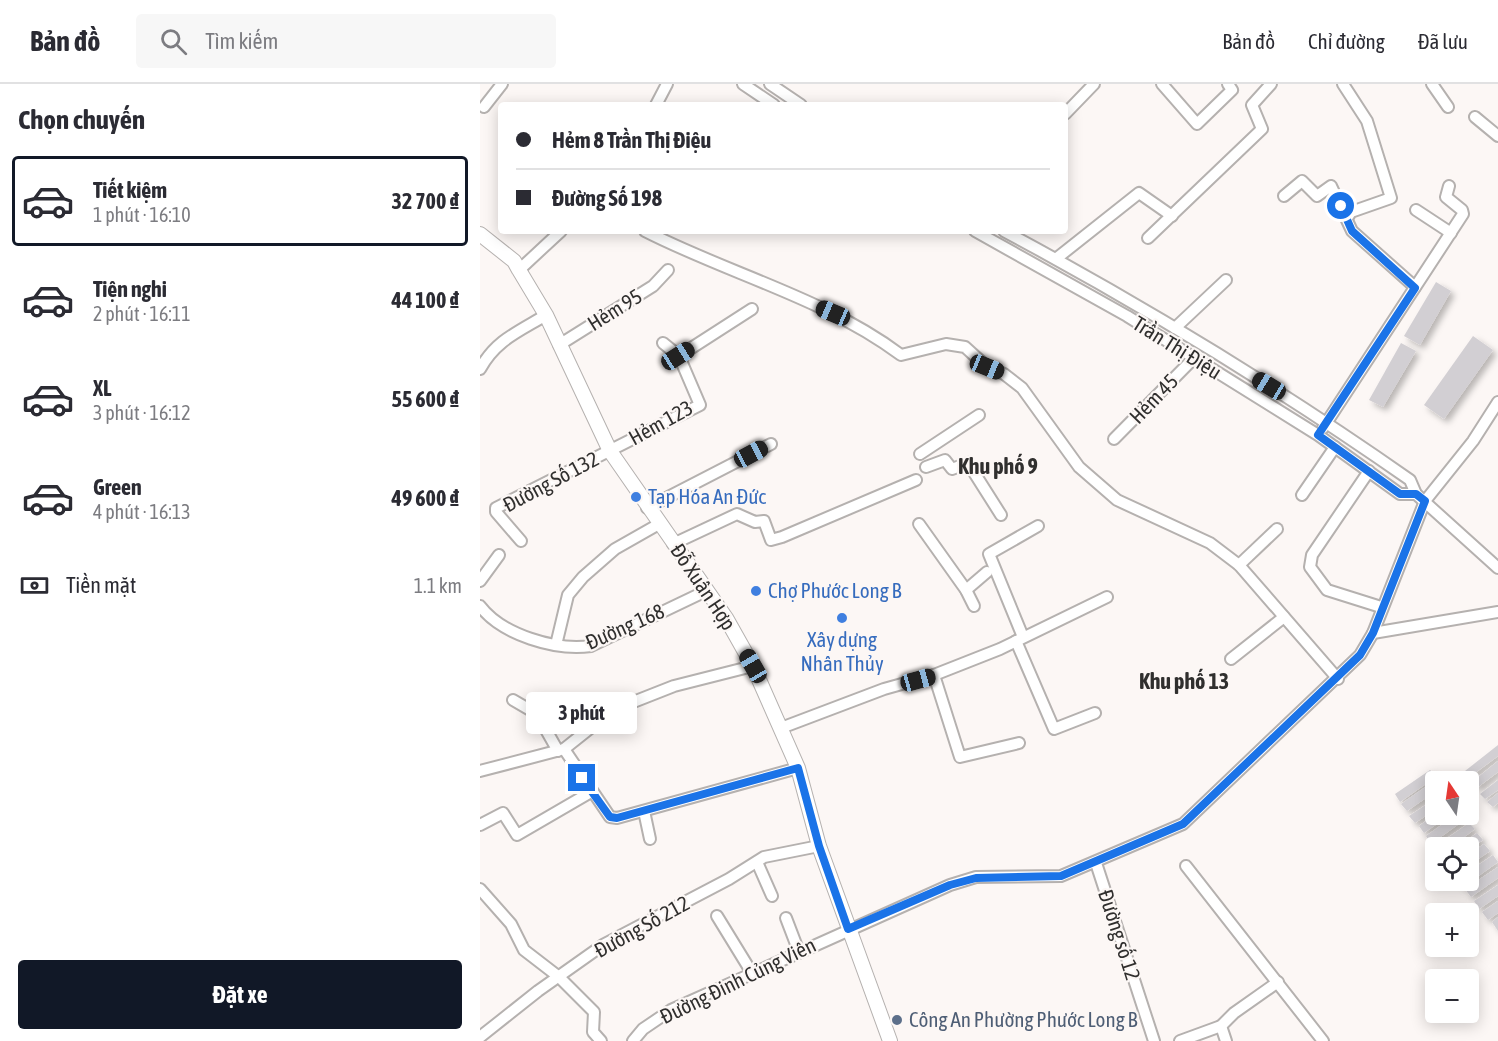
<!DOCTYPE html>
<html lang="vi">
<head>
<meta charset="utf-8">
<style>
  body { margin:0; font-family:"Asap Condensed",sans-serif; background:#f7f7f7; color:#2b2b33; height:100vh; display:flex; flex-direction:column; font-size:22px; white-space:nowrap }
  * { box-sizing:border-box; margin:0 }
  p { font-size:20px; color:#7c7c81 }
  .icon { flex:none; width:33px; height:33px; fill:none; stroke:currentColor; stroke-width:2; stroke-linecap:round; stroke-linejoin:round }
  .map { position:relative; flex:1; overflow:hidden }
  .details { display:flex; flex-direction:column; background:#fff; width:480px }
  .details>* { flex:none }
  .hud { position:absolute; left:18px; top:18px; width:570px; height:132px; border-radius:6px; box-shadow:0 3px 15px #0003; display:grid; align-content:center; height:132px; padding:0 18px; background:#fff }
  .needle { width:39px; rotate:347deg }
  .tools { position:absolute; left:945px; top:687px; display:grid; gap:12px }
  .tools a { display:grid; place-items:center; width:54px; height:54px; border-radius:6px; background:#fff; box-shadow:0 3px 15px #0003; font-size:30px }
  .end { position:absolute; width:27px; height:27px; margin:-14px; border:8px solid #1a73e8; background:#fff; box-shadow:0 0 0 3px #fff }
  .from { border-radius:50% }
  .bubble { position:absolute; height:42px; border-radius:6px; background:#fff; box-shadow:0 3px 15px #0003; font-size:20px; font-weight:700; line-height:42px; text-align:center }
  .car { position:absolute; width:18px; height:36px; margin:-18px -9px; border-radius:8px; box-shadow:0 0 4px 2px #0007; background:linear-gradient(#222 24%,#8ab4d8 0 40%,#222 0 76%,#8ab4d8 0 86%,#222 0) }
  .hud b { display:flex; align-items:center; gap:21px; height:57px; font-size:22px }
  .hud b+b { border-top:2px solid #e1e1e2 }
  .hud i { width:15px; height:15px; background:#2b2b33 }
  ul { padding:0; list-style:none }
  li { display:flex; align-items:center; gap:18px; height:90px; margin:0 12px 9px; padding:0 6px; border:3px solid transparent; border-radius:6px }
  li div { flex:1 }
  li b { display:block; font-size:22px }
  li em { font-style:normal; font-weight:700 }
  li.on { border-color:#111827 }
  li>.icon { width:54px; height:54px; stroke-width:1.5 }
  h2 { padding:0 18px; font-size:27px; line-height:72px }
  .pay { display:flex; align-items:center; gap:15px; height:66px; padding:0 18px; font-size:22px }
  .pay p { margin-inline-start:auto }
  .cta { display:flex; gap:12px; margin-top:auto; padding:12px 18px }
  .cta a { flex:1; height:69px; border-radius:6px; background:#111827; color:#fff; font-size:24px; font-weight:700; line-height:69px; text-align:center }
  header { display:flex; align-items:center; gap:36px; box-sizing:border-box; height:84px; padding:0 30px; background:#fff; border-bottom:2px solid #e1e1e2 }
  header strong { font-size:28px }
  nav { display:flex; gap:33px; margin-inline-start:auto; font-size:21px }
  .search { width:420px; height:54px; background:#f7f7f7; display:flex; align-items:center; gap:15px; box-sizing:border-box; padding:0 21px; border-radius:6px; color:#7c7c81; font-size:22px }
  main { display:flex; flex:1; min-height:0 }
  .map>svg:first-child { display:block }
</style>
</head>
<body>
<header>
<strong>Bản đồ</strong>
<div class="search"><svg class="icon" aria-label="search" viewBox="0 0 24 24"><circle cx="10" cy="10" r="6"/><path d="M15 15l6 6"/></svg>Tìm kiếm</div>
<nav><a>Bản đồ</a><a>Chỉ đường</a><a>Đã lưu</a></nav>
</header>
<main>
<section class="details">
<h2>Chọn chuyến</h2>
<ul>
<li class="on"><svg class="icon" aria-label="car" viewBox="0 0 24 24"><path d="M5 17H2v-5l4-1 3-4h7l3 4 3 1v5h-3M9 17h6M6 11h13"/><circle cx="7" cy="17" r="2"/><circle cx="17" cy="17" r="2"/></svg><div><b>Tiết kiệm</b><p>1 phút · 16:10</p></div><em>32 700 ₫</em></li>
<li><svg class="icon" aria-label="car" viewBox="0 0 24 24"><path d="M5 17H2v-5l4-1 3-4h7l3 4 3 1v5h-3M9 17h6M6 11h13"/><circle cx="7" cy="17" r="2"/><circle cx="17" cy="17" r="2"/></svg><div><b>Tiện nghi</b><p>2 phút · 16:11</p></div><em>44 100 ₫</em></li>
<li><svg class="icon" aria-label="car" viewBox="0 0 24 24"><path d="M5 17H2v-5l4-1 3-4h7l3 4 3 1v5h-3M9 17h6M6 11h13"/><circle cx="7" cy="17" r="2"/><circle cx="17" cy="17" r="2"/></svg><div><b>XL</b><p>3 phút · 16:12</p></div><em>55 600 ₫</em></li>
<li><svg class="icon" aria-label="car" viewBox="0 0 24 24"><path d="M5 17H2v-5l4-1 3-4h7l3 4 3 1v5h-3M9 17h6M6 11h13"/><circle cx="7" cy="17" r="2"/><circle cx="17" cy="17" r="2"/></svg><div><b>Green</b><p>4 phút · 16:13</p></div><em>49 600 ₫</em></li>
</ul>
<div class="pay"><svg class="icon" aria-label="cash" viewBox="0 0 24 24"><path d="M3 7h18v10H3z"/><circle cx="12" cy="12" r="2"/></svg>Tiền mặt<p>1.1 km</p></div>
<div class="cta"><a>Đặt xe</a></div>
</section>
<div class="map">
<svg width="1018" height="957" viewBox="0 0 1018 957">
  <defs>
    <filter id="shadow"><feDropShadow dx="4" dy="4" stdDeviation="3" flood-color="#0004"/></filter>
  </defs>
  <rect width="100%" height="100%" fill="#fcf7f5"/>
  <g fill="#d2cfd3" filter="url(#shadow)">
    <path d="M956 198 971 207 940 261 924 252Z"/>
    <path d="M993 252 1013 266 964 335 944 321Z"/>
    <path d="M921 259 936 267 903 323 889 316Z"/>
    <path d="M1018 661V672L991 692 985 687Z"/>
    <path d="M1018 677V688L998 703 992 698Z"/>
    <path d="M950 686 957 692 920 718 915 710Z"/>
    <path d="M957 695 959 698H956V707L927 727 921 720Z"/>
    <path d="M1018 696V706L1005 715 1000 710Z"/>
    <path d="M1018 709V719L1013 723 1007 718Z"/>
    <path d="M956 714V725L935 739 929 732Z"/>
    <path d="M955 730H971L944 749 939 742Z"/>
    <path d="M977 730H984L987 734 951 760 946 752Z"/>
    <path d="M989 739 995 745 969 764H953Z"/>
    <path d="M997 749 1003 756 988 766V764H976Z"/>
    <path d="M1004 760 1010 767 988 782V771Z"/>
    <path d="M1013 771 1018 778 983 803 978 796H988V788Z"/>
    <path d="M1018 783V794L991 813 985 805Z"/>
    <path d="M1018 801V812L999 825 994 817Z"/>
    <path d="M1018 817V829L1008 836 1002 828Z"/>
    <path d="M1018 833V847L1012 838Z"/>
  </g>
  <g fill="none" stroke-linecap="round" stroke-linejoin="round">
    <g stroke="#b5b1af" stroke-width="14">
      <g id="minor">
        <path d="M263 0 294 21"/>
        <path d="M290 0 321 21"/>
        <path d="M682 0 717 40 752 6 748 0"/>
        <path d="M863 0 887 37 911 114 871 128 867 134"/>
        <path d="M952 0 968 23"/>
        <path d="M176 21 187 0"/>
        <path d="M4 23 22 0"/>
        <path d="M585 30 614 0"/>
        <path d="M995 33 1018 52"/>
        <path d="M804 112 822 97 837 112 851 102 872 147 935 203"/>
        <path d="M936 126 971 149"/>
        <path d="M165 147C249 190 345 214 421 271L466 260 485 263 507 283 524 290 542 304 599 383 637 416 730 459 759 481 858 595"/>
        <path d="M495 147 647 232 838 351 920 410H936"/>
        <path d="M524 147C664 222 800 305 930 396L936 410 1018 484"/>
        <path d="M668 154 782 45 772 21 791 0"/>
        <path d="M577 174 659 109 692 132"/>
        <path d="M39 186 81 147"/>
        <path d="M695 244 746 196"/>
        <path d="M79 261 173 202 188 186"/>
        <path d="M199 272 272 225"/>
        <path d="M0 285C16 256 38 248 66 231"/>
        <path d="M843 344 983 130 982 126 966 113 969 102"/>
        <path d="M634 355 714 274"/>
        <path d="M440 370 499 331"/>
        <path d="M446 383 465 376 472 385 488 379 521 431"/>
        <path d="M889 387 832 471 830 483 847 506 901 523"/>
        <path d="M822 411 855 363"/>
        <path d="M167 424 291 360"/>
        <path d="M439 440 486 506 494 522"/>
        <path d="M41 457 16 428V424L220 321 199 272 183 259"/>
        <path d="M193 460 257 430 275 438 284 437 291 456 302 453 436 396"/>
        <path d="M759 481 797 445"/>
        <path d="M0 497 19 471"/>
        <path d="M486 506 507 488"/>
        <path d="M0 522C22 551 76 567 111 562L226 507"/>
        <path d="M893 549 1018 528"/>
        <path d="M543 553 509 470 558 442"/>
        <path d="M536 557 574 645 615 629"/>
        <path d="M76 561 88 511 103 493 135 465 179 440"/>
        <path d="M751 575 804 533"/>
        <path d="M454 591 480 673 539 659"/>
        <path d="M33 616 57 630 78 667"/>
        <path d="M301 644 404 605 454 591 520 565 627 513"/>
        <path d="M84 665 130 733 137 734 318 684"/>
        <path d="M0 687 84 665 133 626 194 602 273 582"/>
        <path d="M164 727 170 755"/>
        <path d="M0 741 23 729 37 751 111 708"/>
        <path d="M277 778 292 812"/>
        <path d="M616 779 674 957"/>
        <path d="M706 782 843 957"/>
        <path d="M0 805 31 840 44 866 79 893 114 928 113 948 121 957"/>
        <path d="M237 832 272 889"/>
        <path d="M306 834 319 868"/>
        <path d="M741 942 746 957"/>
        <path d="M0 953 58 907 123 861 249 795 284 773 339 762"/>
        <path d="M153 957 163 945 191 926 470 801 496 793 581 792 703 740 880 571 893 549 945 417 993 357 1018 318"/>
        <path d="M700 957 741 942 754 929 798 898"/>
      </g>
    </g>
    <g stroke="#b5b1af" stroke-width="16">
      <path id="major" d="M0 150 34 177 39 186 66 231 130 367 246 534 273 582 318 684 339 762 410 957"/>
    </g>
    <use href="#minor" stroke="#fff" stroke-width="10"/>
    <use href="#major" stroke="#fff" stroke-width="14"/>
  </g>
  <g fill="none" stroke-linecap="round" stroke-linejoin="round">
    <path stroke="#1a73e8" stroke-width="8" d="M102 694 130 733 137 734 318 684 339 762 368 845 470 801 496 794 581 792 703 740 880 571 893 549 945 417 936 410H920L838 351 935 204 872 147 861 122"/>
  </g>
  <g fill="#3f7fe0" stroke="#fcf7f5" stroke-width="2">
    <circle cx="156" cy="413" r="6"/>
    <circle cx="276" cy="507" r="6"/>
    <circle cx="362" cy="534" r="6"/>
  </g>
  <circle fill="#5c6f8a" stroke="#fcf7f5" stroke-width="2" cx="417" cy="936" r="6"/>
  <g text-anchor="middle" stroke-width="4.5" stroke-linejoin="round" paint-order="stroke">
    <g font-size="21" fill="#302f2e" stroke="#fcf7f5">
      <text transform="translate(135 226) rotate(-32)" y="7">Hẻm 95</text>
      <text transform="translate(697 264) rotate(32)" y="7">Trần Thị Điệu</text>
      <text transform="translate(674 315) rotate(-46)" y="7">Hẻm 45</text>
      <text transform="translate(181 339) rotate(-29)" y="7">Hẻm 123</text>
      <text transform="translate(71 398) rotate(-28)" y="7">Đường Số 132</text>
      <text transform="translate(223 503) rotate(56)" y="7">Đỗ Xuân Hợp</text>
      <text transform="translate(145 543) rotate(-24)" y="7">Đường 168</text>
      <text transform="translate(162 843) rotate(-29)" y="7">Đường Số 212</text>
      <text transform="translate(639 851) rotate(72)" y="7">Đường số 12</text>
      <text transform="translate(258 897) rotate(-26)" y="7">Đường Đinh Củng Viên</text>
    </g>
    <g font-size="21" fill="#366cbe" stroke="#fcf7f5" text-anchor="start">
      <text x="168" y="420">Tạp Hóa An Đức</text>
      <text x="288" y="514">Chợ Phước Long B</text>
      <text x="362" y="563" text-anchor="middle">Xây dựng<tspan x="362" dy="24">Nhân Thủy</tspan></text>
    </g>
    <g font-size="21" fill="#4e5e75" stroke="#fcf7f5" text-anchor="start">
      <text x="429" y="943">Công An Phường Phước Long B</text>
    </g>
    <g font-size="22" font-weight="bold" fill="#302f2e" stroke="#fcf7f5">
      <text x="518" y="390">Khu phố 9</text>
      <text x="704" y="605">Khu phố 13</text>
    </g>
  </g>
</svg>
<div class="tools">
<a><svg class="needle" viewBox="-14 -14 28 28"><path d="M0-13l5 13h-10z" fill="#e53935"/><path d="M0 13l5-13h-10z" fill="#7c7c81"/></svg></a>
<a><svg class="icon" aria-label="locate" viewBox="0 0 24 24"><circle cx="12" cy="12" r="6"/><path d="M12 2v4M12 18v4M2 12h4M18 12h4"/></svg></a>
<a>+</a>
<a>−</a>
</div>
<i class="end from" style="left:861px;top:122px"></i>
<i class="end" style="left:102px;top:694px"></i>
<div class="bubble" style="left:46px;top:608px;width:111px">3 phút</div>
<i class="car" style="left:353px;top:229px;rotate:293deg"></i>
<i class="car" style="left:198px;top:272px;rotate:58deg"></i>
<i class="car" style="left:507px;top:283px;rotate:112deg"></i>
<i class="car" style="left:789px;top:302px;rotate:301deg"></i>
<i class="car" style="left:271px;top:370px;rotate:62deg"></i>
<i class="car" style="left:273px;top:582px;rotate:330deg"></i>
<i class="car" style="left:438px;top:596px;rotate:75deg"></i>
<div class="hud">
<b><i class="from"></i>Hẻm 8 Trần Thị Điệu</b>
<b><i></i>Đường Số 198</b>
</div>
</div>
</main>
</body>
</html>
